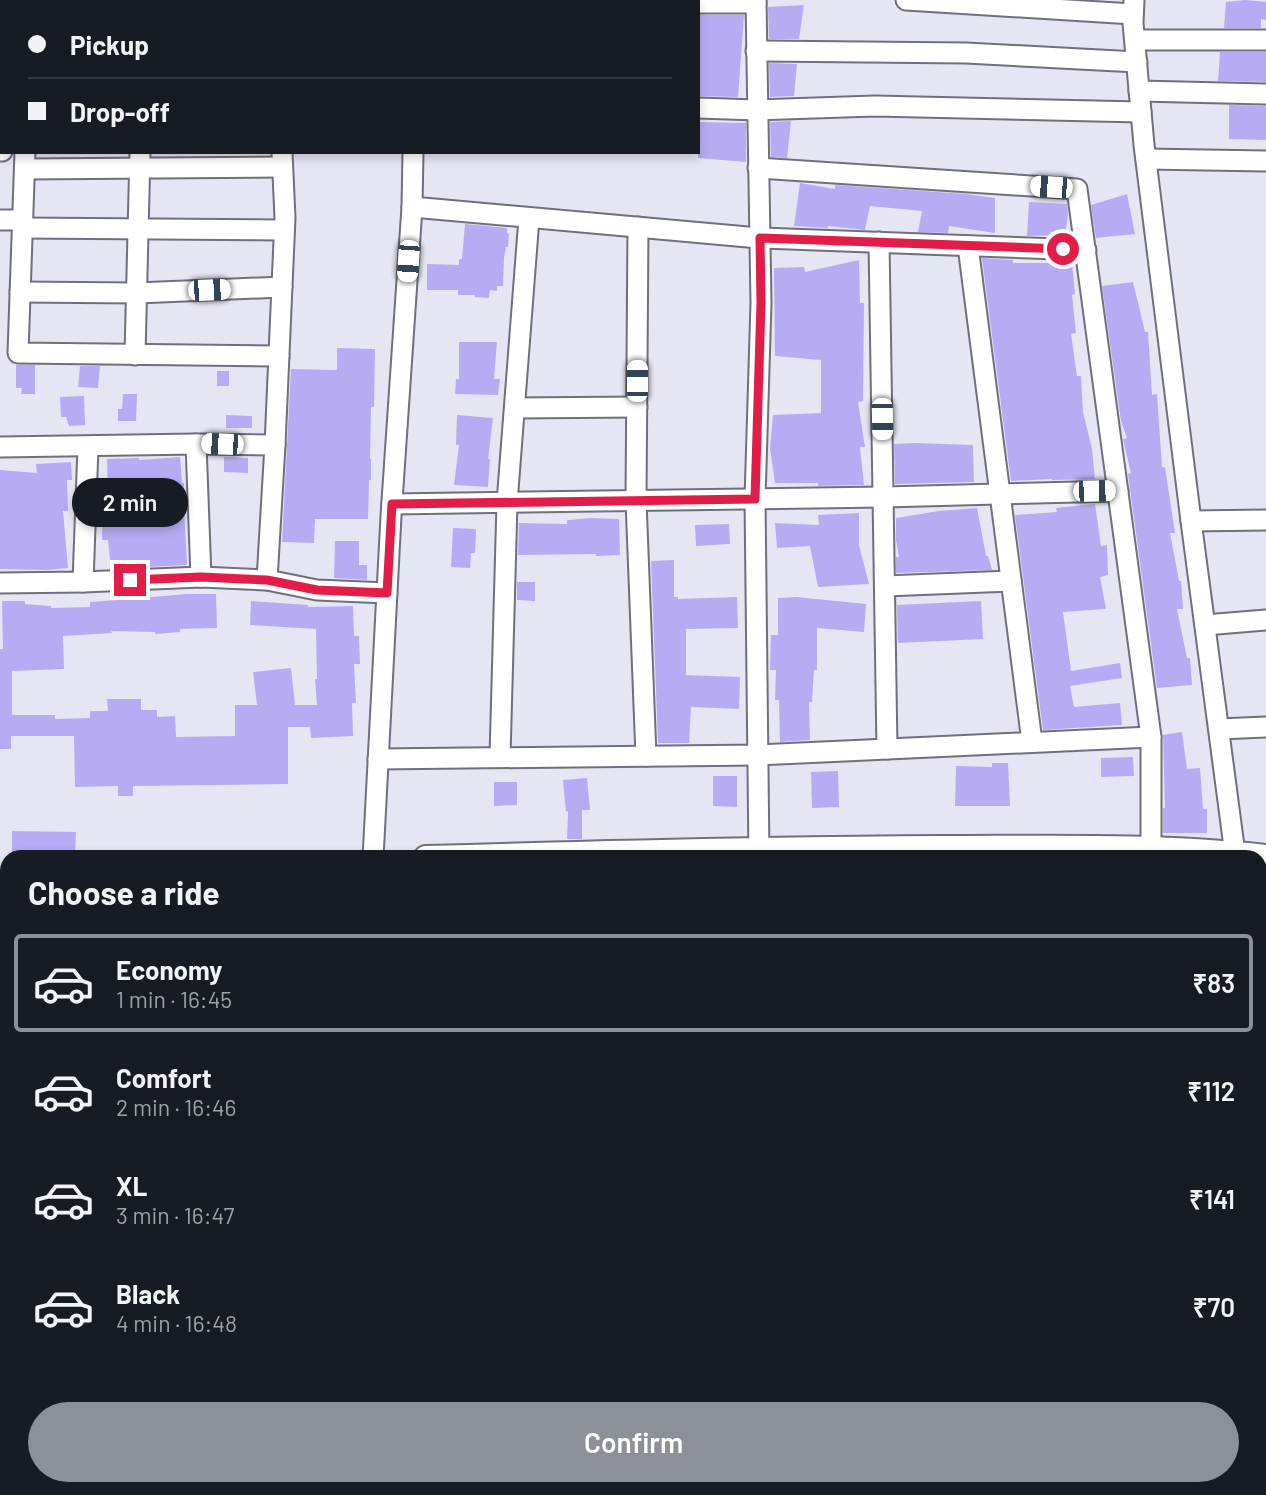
<!DOCTYPE html>
<html lang="en">
<head>
<meta charset="utf-8">
<style>
  body { margin:0; font-family:Barlow,sans-serif; background:#20242c; color:#f1f3f6; height:100vh; display:flex; flex-direction:column; font-size:26px; white-space:nowrap }
  * { box-sizing:border-box; margin:0 }
  p { font-size:23px; color:#9ea1a6 }
  .icon { flex:none; width:38px; height:38px; fill:none; stroke:currentColor; stroke-width:2; stroke-linecap:round; stroke-linejoin:round }
  .map { position:relative; flex:1; overflow:hidden }
  .drawer { position:absolute; left:0px; top:850px; width:1267px; height:646px; display:flex; flex-direction:column; background:#171b24; border-radius:21px 21px 0 0; box-shadow:0 4px 10px #0003 }
  .drawer>* { flex:none }
  .top-card { position:absolute; left:0px; top:0px; width:700px; height:154px; box-shadow:0 4px 10px #0003; display:grid; align-content:center; height:154px; padding:0 28px; background:#171b24 }
  .end { position:absolute; width:32px; height:32px; margin:-16px; border:9px solid #e11d48; background:#fff; box-shadow:0 0 0 4px #fff }
  .from { border-radius:50% }
  .bubble { position:absolute; height:49px; border-radius:24px; background:#171b24; box-shadow:0 4px 10px #0003; font-size:23px; font-weight:600; line-height:49px; text-align:center }
  .car { position:absolute; width:21px; height:42px; margin:-21px -10px; border-radius:9px; box-shadow:0 0 5px 2px #0007; background:linear-gradient(#fff 24%,#345 0 40%,#fff 0 76%,#345 0 86%,#fff 0) }
  .top-card b { display:flex; align-items:center; gap:24px; height:66px; font-size:26px }
  .top-card b+b { border-top:2px solid #363941 }
  .top-card i { width:18px; height:18px; background:#f1f3f6 }
  ul { padding:0; list-style:none }
  li { display:flex; align-items:center; gap:21px; height:98px; margin:0 14px 10px; padding:0 14px; border:4px solid transparent; border-radius:7px }
  li div { flex:1 }
  li b { display:block; font-size:26px }
  li em { font-style:normal; font-weight:600 }
  li.selected { border-color:#8c9099 }
  li>.icon { width:63px; height:63px; stroke-width:1.5 }
  h2 { padding:0 28px; font-size:32px; line-height:84px }
  .action { display:flex; gap:14px; margin-top:auto; padding:14px 28px }
  .action a { flex:1; height:80px; border-radius:42px; background:#8c9099; color:#fff; font-size:28px; font-weight:600; line-height:80px; text-align:center }
  .map>svg:first-child { display:block }
</style>
</head>
<body>
<div class="map">
<svg width="1266" height="1495" viewBox="0 0 1266 1495">
  <rect width="100%" height="100%" fill="#e6e5f4"/>
  <g fill="#b7acf4">
    <path d="M1245 0 1266 2V20L1261 19V28H1224L1226 2Z"/>
    <path d="M804 5 799 39H769L768 7Z"/>
    <path d="M698 15H744L738 97 698 96Z"/>
    <path d="M1220 52H1266V82L1218 81Z"/>
    <path d="M769 63 797 64 794 96 770 97Z"/>
    <path d="M1229 105 1266 106V140L1229 139Z"/>
    <path d="M791 121 787 158 771 157 770 122Z"/>
    <path d="M698 122 746 123V162L698 158Z"/>
    <path d="M800 183 835 189V185L966 194 995 198V233L949 226 948 233 918 232 922 211 870 206 865 230 828 226V228L794 226Z"/>
    <path d="M1127 194 1135 234 1096 238 1091 205Z"/>
    <path d="M1029 202 1067 204 1068 215 1065 235 1027 236Z"/>
    <path d="M465 224 507 228V233L509 234 508 247H506L504 258 503 286H497V291L490 290 489 298 475 297V295H458V290H427V264L459 265V259H462Z"/>
    <path d="M982 258 1013 260V263H1072L1075 294 1072 295 1076 333 1071 334 1077 376H1081L1083 412 1092 449 1095 479 1052 480V479L1011 481Z"/>
    <path d="M859 260 860 303H864L863 401 858 402 865 447H860L864 485 818 486V483H775L770 448 773 415 821 413V360L775 356 774 268 804 267 805 272Z"/>
    <path d="M1133 282 1145 332H1148L1152 395 1157 394 1162 467H1165L1175 533H1170L1179 581H1181L1183 609H1177L1187 658H1190L1192 685 1157 688 1128 474 1131 473 1123 439 1127 438 1121 421 1102 286Z"/>
    <path d="M459 342H497L494 379H500L498 395 455 394 456 379H459Z"/>
    <path d="M337 348 375 349 374 407H371L370 459H371V480H369L368 519H315L314 543 282 542 291 369 337 370Z"/>
    <path d="M16 365H35V394H21L22 388H16Z"/>
    <path d="M80 366H100L98 388 78 387Z"/>
    <rect x="217" y="371" width="12" height="15"/>
    <path d="M123 394H137L136 421H118V409H122Z"/>
    <path d="M84 396 85 425 69 426 66 417H61L60 397Z"/>
    <path d="M226 415 252 416V428H226Z"/>
    <path d="M457 415 493 418 488 459H490L488 487 454 485 459 445H456Z"/>
    <path d="M915 443 973 445 974 482 895 484 894 444Z"/>
    <path d="M180 457 182 483H184L185 509H184L187 565 111 569 108 540H102L103 492H108L107 459 139 458V460Z"/>
    <path d="M224 457 248 458V473L224 472Z"/>
    <path d="M71 462 72 480H67L68 511H63L68 568 46 570 0 569V470L37 473 36 464Z"/>
    <path d="M1095 504 1101 546 1107 545 1108 575 1100 577 1106 609 1063 612 1071 671 1120 663 1122 678 1070 686 1074 707 1120 703 1122 725 1043 730 1015 515 1057 512 1056 508Z"/>
    <path d="M977 508 986 556H988L992 570 896 573V557H899L896 540V518L939 511Z"/>
    <path d="M859 513V545L869 584 818 587 810 546 777 548 775 523 819 525 818 515Z"/>
    <path d="M591 518 619 519 620 555 596 556V554L518 555 519 523 567 524V520Z"/>
    <path d="M729 524 730 544 696 546 695 525Z"/>
    <path d="M453 528 476 529 475 553H471L470 568 451 567Z"/>
    <path d="M335 541H359V565H367V580L334 578Z"/>
    <path d="M674 560V597H678V599L737 597 738 628 686 629V675L740 677 739 709 691 707 689 743H658L651 561Z"/>
    <path d="M517 582H535V601L517 600Z"/>
    <path d="M187 594H216L217 628 180 629V632L155 634V632L111 631 112 633 63 636 64 669 12 671V715H55V719L90 718V711H108L107 699H141V710H157V717L175 716 176 737 235 736V705H257L253 672 291 668 295 705H317L315 679H317L316 629 250 625 251 601 308 605V607L353 606 354 636H359L360 664H354L356 703H352L353 736 311 738 310 727H288V784L133 786V796H118V786L75 787 74 736H11V749H0V649H3L2 601H25V604L51 606V608L90 607V602L118 600 119 596 153 597Z"/>
    <path d="M796 597 866 604 864 632 817 628V670H814L812 702H809L810 740 780 742 779 700H775L776 670H770L771 635H778V598Z"/>
    <path d="M981 601 983 639 898 643 897 605Z"/>
    <path d="M1182 732 1187 769 1200 768 1203 809H1207V833H1163V808H1165L1163 735Z"/>
    <path d="M1133 757 1134 776 1101 777V758Z"/>
    <path d="M992 763H1008L1010 806H955L956 766 992 767Z"/>
    <path d="M838 771 839 807 812 808 811 772Z"/>
    <path d="M713 776H737V807L713 806Z"/>
    <path d="M587 778 590 810H582V839H567L568 811 566 812 563 780Z"/>
    <path d="M494 782H517V805L494 806Z"/>
    <path d="M12 831 76 832 75 854 12 852Z"/>
  </g>
  <g fill="none" stroke-linecap="round" stroke-linejoin="round">
    <g stroke="#706f7c" stroke-width="23">
      <g id="minor">
        <path d="M271 0V2"/>
        <path d="M303 0V2"/>
        <path d="M353 0V2"/>
        <path d="M662 0V2"/>
        <path d="M756 0 761 303 755 499 759 858"/>
        <path d="M906 0 1133 14"/>
        <path d="M1134 0 1133 23 1144 145 1191 521 1235 854"/>
        <path d="M78 2 142 1"/>
        <path d="M570 2V0"/>
        <path d="M605 2V0"/>
        <path d="M0 3H2"/>
        <path d="M698 3H756"/>
        <path d="M1135 40H1266"/>
        <path d="M0 51H2"/>
        <path d="M756 51 966 53 1137 62"/>
        <path d="M1139 91 1266 94"/>
        <path d="M0 103H2"/>
        <path d="M698 108 757 110 875 106 1141 112"/>
        <path d="M0 151H2"/>
        <path d="M25 152 18 353 279 356"/>
        <path d="M1146 159 1266 161"/>
        <path d="M758 168 1077 189 1151 737V850"/>
        <path d="M25 169 282 167"/>
        <path d="M412 207 759 238 1086 250"/>
        <path d="M0 220H23"/>
        <path d="M638 227 636 501 646 756"/>
        <path d="M22 228 284 230"/>
        <path d="M879 242 887 749"/>
        <path d="M968 246 1032 742"/>
        <path d="M20 292 137 293 282 287"/>
        <path d="M135 355 140 152"/>
        <path d="M515 408 637 407"/>
        <path d="M196 444 201 577"/>
        <path d="M0 447 196 444 275 445"/>
        <path d="M392 504 884 497 1118 491"/>
        <path d="M1191 521 1266 520"/>
        <path d="M267 580 275 445 285 218 282 152"/>
        <path d="M83 582 88 447"/>
        <path d="M0 583 83 582 201 577 267 580 317 590 387 593"/>
        <path d="M885 586 1011 581"/>
        <path d="M1205 625 1266 620"/>
        <path d="M1219 729 1266 727"/>
        <path d="M500 757 507 503 529 218"/>
        <path d="M378 759 758 755 1151 737"/>
        <path d="M373 858 391 516 412 207 413 152"/>
        <path d="M1260 1039 1266 1041"/>
        <path d="M1260 1151 1266 1131"/>
        <path d="M0 1255 7 1279"/>
        <path d="M1260 1270 1266 1269"/>
        <path d="M1260 1371 1266 1370"/>
        <path d="M1260 1454 1266 1453"/>
        <path d="M59 1489 61 1495"/>
        <path d="M149 1489 152 1495"/>
        <path d="M197 1489 200 1495"/>
        <path d="M271 1489 275 1495"/>
        <path d="M335 1489 339 1495"/>
        <path d="M901 1489 903 1495"/>
      </g>
    </g>
    <g stroke="#706f7c" stroke-width="28">
      <path id="major" d="M426 858C598 853 771 849 944 848 1051 848 1159 845 1266 857"/>
    </g>
    <g stroke="#706f7c" stroke-width="33">
      <g id="highway">
        <path d="M0 889H7"/>
        <path d="M1260 890 1266 891"/>
        <path d="M0 911H7"/>
      </g>
    </g>
    <use href="#minor" stroke="#fff" stroke-width="19"/>
    <use href="#major" stroke="#fff" stroke-width="24"/>
    <use href="#highway" stroke="#fff" stroke-width="30"/>
  </g>
  <g fill="none" stroke-linecap="round" stroke-linejoin="round">
    <path stroke="#e11d48" stroke-width="9" d="M130 580 201 577 267 580 317 590 387 593 392 504 755 499 761 303 760 238 1063 249"/>
  </g>
</svg>
<i class="end from" style="left:1063px;top:249px"></i>
<i class="end" style="left:130px;top:580px"></i>
<div class="bubble" style="left:72px;top:478px;width:116px">2 min</div>
<i class="car" style="left:1051px;top:187px;rotate:274deg"></i>
<i class="car" style="left:408px;top:261px;rotate:184deg"></i>
<i class="car" style="left:209px;top:290px;rotate:88deg"></i>
<i class="car" style="left:637px;top:381px;rotate:0deg"></i>
<i class="car" style="left:882px;top:419px;rotate:179deg"></i>
<i class="car" style="left:222px;top:444px;rotate:272deg"></i>
<i class="car" style="left:1094px;top:491px;rotate:89deg"></i>
<div class="top-card">
<b><i class="from"></i>Pickup</b>
<b><i></i>Drop-off</b>
</div>
<section class="drawer">
<h2>Choose a ride</h2>
<ul>
<li class="selected"><svg class="icon" aria-label="car" viewBox="0 0 24 24"><path d="M5 17H2v-5l4-1 3-4h7l3 4 3 1v5h-3M9 17h6M6 11h13"/><circle cx="7" cy="17" r="2"/><circle cx="17" cy="17" r="2"/></svg><div><b>Economy</b><p>1 min · 16:45</p></div><em>₹83</em></li>
<li><svg class="icon" aria-label="car" viewBox="0 0 24 24"><path d="M5 17H2v-5l4-1 3-4h7l3 4 3 1v5h-3M9 17h6M6 11h13"/><circle cx="7" cy="17" r="2"/><circle cx="17" cy="17" r="2"/></svg><div><b>Comfort</b><p>2 min · 16:46</p></div><em>₹112</em></li>
<li><svg class="icon" aria-label="car" viewBox="0 0 24 24"><path d="M5 17H2v-5l4-1 3-4h7l3 4 3 1v5h-3M9 17h6M6 11h13"/><circle cx="7" cy="17" r="2"/><circle cx="17" cy="17" r="2"/></svg><div><b>XL</b><p>3 min · 16:47</p></div><em>₹141</em></li>
<li><svg class="icon" aria-label="car" viewBox="0 0 24 24"><path d="M5 17H2v-5l4-1 3-4h7l3 4 3 1v5h-3M9 17h6M6 11h13"/><circle cx="7" cy="17" r="2"/><circle cx="17" cy="17" r="2"/></svg><div><b>Black</b><p>4 min · 16:48</p></div><em>₹70</em></li>
</ul>
<div class="action"><a>Confirm</a></div>
</section>
</div>
</body>
</html>
